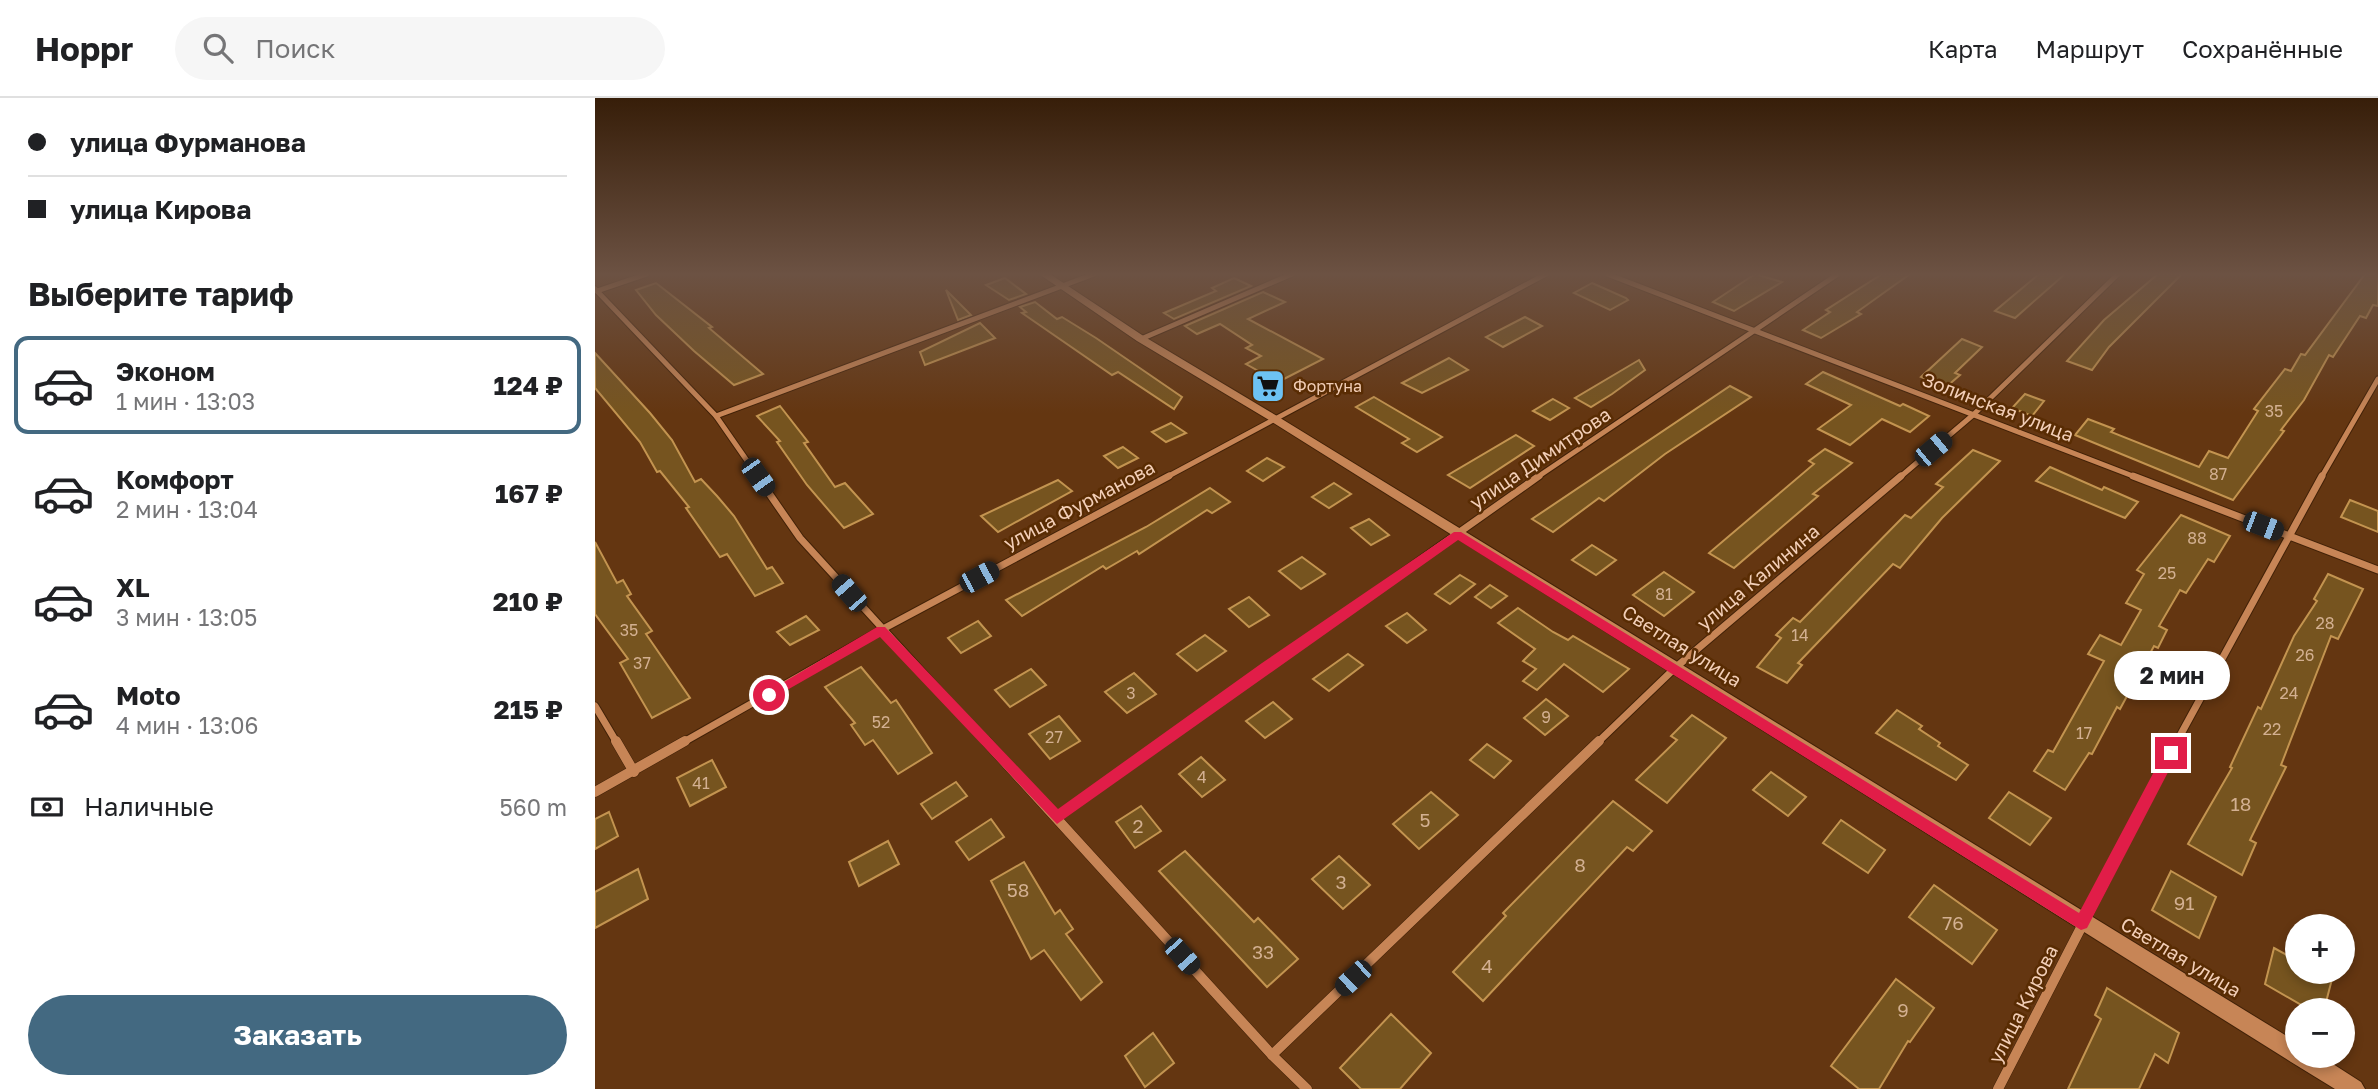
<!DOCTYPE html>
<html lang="ru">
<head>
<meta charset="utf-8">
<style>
  body { margin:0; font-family:"Golos Text",sans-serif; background:#f6f6f6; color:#202124; height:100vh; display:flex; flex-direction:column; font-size:26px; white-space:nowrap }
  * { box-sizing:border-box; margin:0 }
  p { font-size:23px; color:#757577 }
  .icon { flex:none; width:38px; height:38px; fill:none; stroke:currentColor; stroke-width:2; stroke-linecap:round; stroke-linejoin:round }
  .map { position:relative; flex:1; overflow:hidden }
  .sheet { display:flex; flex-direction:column; background:#fff; width:595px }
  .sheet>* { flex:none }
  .guide { display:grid; align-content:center; height:154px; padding:0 28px; background:#fff }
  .fabs { position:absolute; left:1690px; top:816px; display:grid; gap:14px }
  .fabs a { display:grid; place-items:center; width:70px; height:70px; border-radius:50%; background:#fff; box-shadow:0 4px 10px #0003; font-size:35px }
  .end { position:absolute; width:32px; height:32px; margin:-16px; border:9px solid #e11d48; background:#fff; box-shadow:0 0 0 4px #fff }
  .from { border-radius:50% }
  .bubble { position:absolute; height:49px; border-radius:24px; background:#fff; box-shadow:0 4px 10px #0003; font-size:23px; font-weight:700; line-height:49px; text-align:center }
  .car { position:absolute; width:21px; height:42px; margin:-21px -10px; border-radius:9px; box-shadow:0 0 5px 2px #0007; background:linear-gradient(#222 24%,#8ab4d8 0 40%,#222 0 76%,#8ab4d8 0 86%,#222 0) }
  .guide b { display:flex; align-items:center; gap:24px; height:66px; font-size:26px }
  .guide b+b { border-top:2px solid #e0e0e0 }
  .guide i { width:18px; height:18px; background:#202124 }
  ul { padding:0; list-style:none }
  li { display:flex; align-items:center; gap:21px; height:98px; margin:0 14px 10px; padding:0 14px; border:4px solid transparent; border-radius:14px }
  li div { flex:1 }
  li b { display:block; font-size:26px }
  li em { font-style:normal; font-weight:700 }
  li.current { border-color:#436981 }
  li>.icon { width:63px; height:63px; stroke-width:1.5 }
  h2 { padding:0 28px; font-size:32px; line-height:84px }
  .pay { display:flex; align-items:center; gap:18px; height:77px; padding:0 28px; font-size:26px }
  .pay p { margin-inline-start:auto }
  .primary-button { display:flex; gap:14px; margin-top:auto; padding:14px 28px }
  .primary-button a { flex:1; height:80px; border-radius:42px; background:#436981; color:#fff; font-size:28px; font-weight:700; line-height:80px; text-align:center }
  header { display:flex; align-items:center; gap:42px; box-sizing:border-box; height:98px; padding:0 35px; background:#fff; border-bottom:2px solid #e0e0e0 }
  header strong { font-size:33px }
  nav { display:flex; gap:38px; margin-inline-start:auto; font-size:24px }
  .search { width:490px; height:63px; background:#f6f6f6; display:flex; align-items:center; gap:18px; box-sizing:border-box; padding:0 24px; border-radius:38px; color:#757577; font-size:26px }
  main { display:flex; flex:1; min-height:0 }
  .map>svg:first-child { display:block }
</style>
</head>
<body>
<header>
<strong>Hoppr</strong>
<div class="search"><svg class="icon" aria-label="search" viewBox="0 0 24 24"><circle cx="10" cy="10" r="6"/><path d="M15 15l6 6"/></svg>Поиск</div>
<nav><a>Карта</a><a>Маршрут</a><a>Сохранённые</a></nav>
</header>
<main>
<section class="sheet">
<div class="guide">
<b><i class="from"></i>улица Фурманова</b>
<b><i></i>улица Кирова</b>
</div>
<h2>Выберите тариф</h2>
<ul>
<li class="current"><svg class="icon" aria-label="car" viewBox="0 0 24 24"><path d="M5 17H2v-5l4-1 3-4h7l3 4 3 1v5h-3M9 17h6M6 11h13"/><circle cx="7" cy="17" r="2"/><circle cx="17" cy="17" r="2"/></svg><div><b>Эконом</b><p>1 мин · 13:03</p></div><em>124 ₽</em></li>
<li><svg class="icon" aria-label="car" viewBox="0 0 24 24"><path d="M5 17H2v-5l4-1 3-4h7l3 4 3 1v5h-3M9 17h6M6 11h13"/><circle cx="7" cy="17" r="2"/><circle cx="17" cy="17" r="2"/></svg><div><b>Комфорт</b><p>2 мин · 13:04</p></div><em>167 ₽</em></li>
<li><svg class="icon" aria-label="car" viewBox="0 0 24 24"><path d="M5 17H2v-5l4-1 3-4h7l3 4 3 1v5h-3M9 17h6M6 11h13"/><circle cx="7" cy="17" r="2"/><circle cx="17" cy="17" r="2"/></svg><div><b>XL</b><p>3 мин · 13:05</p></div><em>210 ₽</em></li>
<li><svg class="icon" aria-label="car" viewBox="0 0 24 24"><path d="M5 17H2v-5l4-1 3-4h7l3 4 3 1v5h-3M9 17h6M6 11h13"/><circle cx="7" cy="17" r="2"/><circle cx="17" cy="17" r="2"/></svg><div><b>Moto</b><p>4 мин · 13:06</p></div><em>215 ₽</em></li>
</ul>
<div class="pay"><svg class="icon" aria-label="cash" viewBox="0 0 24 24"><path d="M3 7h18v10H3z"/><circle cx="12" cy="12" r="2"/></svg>Наличные<p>560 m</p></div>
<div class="primary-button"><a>Заказать</a></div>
</section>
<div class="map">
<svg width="1783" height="991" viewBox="0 0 1783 991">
  <rect width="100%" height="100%" fill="#643611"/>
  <g fill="#76541f" stroke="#c39450" stroke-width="2">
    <path d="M1160 176 1187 184 1139 213 1118 204Z"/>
    <path d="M1287 176H1315L1262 214 1266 216 1226 240 1208 232 1235 214 1231 212Z"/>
    <path d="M1444 176H1470L1420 220 1400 213Z"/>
    <path d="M1563 176H1587L1514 249 1497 272 1472 263 1509 222Z"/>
    <path d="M1770 176H1783V208L1778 207 1771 220 1765 218 1738 259 1734 257 1709 302 1686 332 1689 333 1638 402 1480 337 1493 321 1519 331 1516 334 1604 369 1614 353 1633 360 1663 313 1659 311 1690 271 1696 273 1706 256 1710 257Z"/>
    <path d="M410 180 431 196 414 202 391 187Z"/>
    <path d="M639 180 656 188 579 221 569 215 621 193 617 190Z"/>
    <path d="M61 185 117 229 114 230 168 276 139 287 99 253 61 217 41 192Z"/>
    <path d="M997 185 1031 200 1033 202 1015 212 979 195Z"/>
    <path d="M351 192 376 217 363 222Z"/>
    <path d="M668 194 690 204 653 221 728 261 683 284 651 266 666 258 651 250 657 247 625 226 602 236 590 228Z"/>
    <path d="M440 204 462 221 467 219 501 240 587 299 579 311 523 274 517 277 427 215 431 214 425 209Z"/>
    <path d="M930 219 947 228 908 249 891 239Z"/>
    <path d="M385 225 400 240 330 267 325 254Z"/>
    <path d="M1367 241 1387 249 1360 275 1365 277 1351 289 1326 279Z"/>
    <path d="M0 255 55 315 77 342 100 384 106 381 122 398 139 418 172 471 177 469 188 485 160 498 132 456 125 459 91 410 94 409 65 373 62 374 45 344 0 290Z"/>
    <path d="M854 260 873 272 827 295 807 285Z"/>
    <path d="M1044 262 1050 272 1017 296 996 309 980 300Z"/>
    <path d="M1228 274 1305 308 1308 306 1334 318 1315 334 1287 321 1255 347 1223 331 1256 307 1211 286Z"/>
    <path d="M1135 288 1156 299 1070 356 1009 403 1004 400 958 434 937 421Z"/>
    <path d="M1430 296 1449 303 1437 318 1417 310Z"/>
    <path d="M779 299 847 339 822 354 807 345 814 341 761 309Z"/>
    <path d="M958 301 974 310 955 322 938 313Z"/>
    <path d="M185 308 213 344 209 345 240 389 250 385 278 416 249 430 212 387 182 344 185 343 162 318Z"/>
    <path d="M576 325 591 335 571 344 557 334Z"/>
    <path d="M921 337 939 348 875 390 853 377Z"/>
    <path d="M528 349 543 360 523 370 509 358Z"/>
    <path d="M1230 351 1257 365 1218 396 1223 398 1139 470 1114 455 1219 366 1214 363Z"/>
    <path d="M1378 352 1405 363 1347 420 1305 470 1298 466 1203 565 1207 567 1192 585 1162 569 1186 540 1181 537 1198 520 1205 524 1310 417 1316 420 1348 389 1341 386Z"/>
    <path d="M672 360 689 369 668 383 652 373Z"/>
    <path d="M1455 369 1507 392 1509 389 1543 404 1530 420 1441 383Z"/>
    <path d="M463 382 477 393 403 434 386 418Z"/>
    <path d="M739 385 756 396 734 410 717 399Z"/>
    <path d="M615 390 635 404 617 415 612 412 544 456 542 453 511 471 508 468 427 518 411 502 551 429Z"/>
    <path d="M1755 402 1783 413V434L1746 419Z"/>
    <path d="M1586 417 1635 438 1619 464 1613 461 1591 495 1585 492 1564 528 1572 532 1563 550 1559 548 1525 611 1522 609 1497 656 1494 655 1470 692 1439 673 1453 652 1458 654 1509 563 1493 556 1505 537 1526 547 1546 512 1531 505 1549 476 1542 472Z"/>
    <path d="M774 421 794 437 776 447 756 430Z"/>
    <path d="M0 444 22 485 28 482 36 496 32 498 57 533 51 536 95 600 57 620 25 565 33 561 0 516Z"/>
    <path d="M997 447 1021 462 1001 477 977 462Z"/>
    <path d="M707 459 730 476 706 491 684 473Z"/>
    <path d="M1069 474 1099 494 1069 518 1038 497Z"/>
    <path d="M1733 476 1768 491 1743 541 1736 538 1686 667 1691 669 1655 742 1661 745 1647 777 1593 746 1637 670 1635 669 1663 609 1666 611 1699 538 1722 503 1719 501Z"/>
    <path d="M865 477 880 486 855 506 840 496Z"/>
    <path d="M895 487 912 498 896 510 880 499Z"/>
    <path d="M654 499 674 517 654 529 634 511Z"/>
    <path d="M923 510 958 534 973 542 978 538 1034 571 1008 594 969 566 942 592 928 583 941 571 928 563 940 551 903 525Z"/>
    <path d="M812 515 831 532 812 545 791 528Z"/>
    <path d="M211 518 224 532 195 547 182 534Z"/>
    <path d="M383 523 396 538 366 555 353 540Z"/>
    <path d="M610 537 631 553 602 573 582 556Z"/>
    <path d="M753 556 768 567 734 593 718 581Z"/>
    <path d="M266 569 296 605 301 602 337 655 303 676 278 642 270 647 256 627 260 625 230 589Z"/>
    <path d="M436 571 451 587 415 609 400 592Z"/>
    <path d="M539 575 561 596 532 615 510 594Z"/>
    <path d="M951 601 973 618 950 637 929 620Z"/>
    <path d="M678 604 697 621 670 640 651 623Z"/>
    <path d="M1302 612 1327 628 1324 631 1345 645 1343 648 1373 667 1361 682 1281 635Z"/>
    <path d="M1097 617 1131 640 1072 705 1041 682 1082 642 1076 638Z"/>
    <path d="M464 618 485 643 455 661 434 636Z"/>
    <path d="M892 646 916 663 899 680 875 662Z"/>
    <path d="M606 659 630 682 607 699 584 676Z"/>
    <path d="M117 662 131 689 95 708 82 680Z"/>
    <path d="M1176 674 1211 699 1193 718 1158 692Z"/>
    <path d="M361 684 372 698 337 721 326 706Z"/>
    <path d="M836 694 863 717 824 751 798 726Z"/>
    <path d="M1414 694 1456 720 1435 747 1394 720Z"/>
    <path d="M1018 703 1057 733 1038 753 1032 749 888 903 858 874 911 818 908 815Z"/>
    <path d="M546 708 566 733 540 750 521 724Z"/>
    <path d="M14 714 23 738 0 751V721Z"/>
    <path d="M396 721 409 739 374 762 361 744Z"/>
    <path d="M1246 722 1290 752 1273 775 1228 745Z"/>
    <path d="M293 743 304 766 264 788 254 764Z"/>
    <path d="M590 753 659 824 663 820 703 861 672 889 564 773Z"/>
    <path d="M744 758 775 787 748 811 717 781Z"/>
    <path d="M429 764 460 816 465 812 478 831 471 836 507 884 486 902 449 852 436 861 396 783Z"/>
    <path d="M43 771 53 801 0 830V794Z"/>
    <path d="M1576 773 1621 799 1604 840 1557 812Z"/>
    <path d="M1339 787 1402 832 1377 866 1314 819Z"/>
    <path d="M1679 850 1703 863V873H1722L1737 881 1729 912H1715L1670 886Z"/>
    <path d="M1301 881 1339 910 1315 944 1313 943 1284 991H1264L1236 968Z"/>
    <path d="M1512 890 1584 935 1573 965 1560 956 1544 991H1473L1506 921 1500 917Z"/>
    <path d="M796 916 836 955 805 991H766L745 970Z"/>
    <path d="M558 935 579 965 550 989 530 958Z"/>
  </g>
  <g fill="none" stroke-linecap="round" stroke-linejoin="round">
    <g stroke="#412107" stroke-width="7">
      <g id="minor-far2">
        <path d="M1012 176 1543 380"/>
        <path d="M0 191 121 318 164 380"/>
        <path d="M2 193 52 176"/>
        <path d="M546 241 697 176"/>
        <path d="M121 318 499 176"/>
        <path d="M570 380 951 176"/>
        <path d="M941 380 1243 176"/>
        <path d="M1304 380 1378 317 1523 176"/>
        <path d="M1726 380 1783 281"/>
      </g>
    </g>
    <g stroke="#412107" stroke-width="9">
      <g id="minor-far1">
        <path d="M162 378 205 440 392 645"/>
        <path d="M1538 378 1783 472"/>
        <path d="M0 608 22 645"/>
        <path d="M87 645 286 532 574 378"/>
        <path d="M566 645 944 378"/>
        <path d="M1002 645 1080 570 1306 378"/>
        <path d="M1581 645 1727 378"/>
      </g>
    </g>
    <g stroke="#412107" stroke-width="11">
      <g id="minor">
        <path d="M21 643 39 674"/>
        <path d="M391 643 677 957 712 991"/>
        <path d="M0 694 90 643"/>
        <path d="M462 719 569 643"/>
        <path d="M677 957 1004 643"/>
        <path d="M1403 991 1582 643"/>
      </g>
    </g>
    <g stroke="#412107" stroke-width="2">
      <path id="secondary" d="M444 176H455L550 239 682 318 1703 945V957H1724L1766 984 1770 991H1740L1696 964 674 322 542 243Z"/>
    </g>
    <use href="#minor-far2" stroke="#c78556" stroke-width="5"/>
    <use href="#minor-far1" stroke="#c78556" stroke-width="7"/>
    <use href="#minor" stroke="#c78556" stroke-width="10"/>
    <use href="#secondary" fill="#c78556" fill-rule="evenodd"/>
  </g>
  <linearGradient id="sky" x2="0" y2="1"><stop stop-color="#371e09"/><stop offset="0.56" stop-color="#6c5243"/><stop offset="1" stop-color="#6c5243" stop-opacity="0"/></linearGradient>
  <rect width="1783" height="315" fill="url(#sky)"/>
  <path fill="#e11d48" d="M859 434H866L1484 815 1571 651H1581L1583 655 1492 830 1486 832 863 442 462 726 285 539 178 600H169L167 597 282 529H290L463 711 667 565Z"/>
  <defs>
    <g id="supermarket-square" transform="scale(1.75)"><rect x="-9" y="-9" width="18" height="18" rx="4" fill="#6dc2f3" stroke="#592c03"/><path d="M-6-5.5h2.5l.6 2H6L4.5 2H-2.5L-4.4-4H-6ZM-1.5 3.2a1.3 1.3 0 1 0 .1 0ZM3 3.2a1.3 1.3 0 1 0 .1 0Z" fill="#111"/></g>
  </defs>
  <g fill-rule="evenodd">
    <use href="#supermarket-square" x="673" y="288"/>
  </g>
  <g text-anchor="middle" stroke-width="5" stroke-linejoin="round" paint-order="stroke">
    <g font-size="16" fill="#f2ceb7" stroke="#592c03" text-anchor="start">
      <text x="698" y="294">Фортуна</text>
    </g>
    <g font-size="16" fill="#d3b091">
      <text x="1679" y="319">35</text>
      <text x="1623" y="382">87</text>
      <text x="1602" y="446">88</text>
      <text x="1572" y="481">25</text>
      <text x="1069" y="502">81</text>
      <text x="1730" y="531">28</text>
      <text x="34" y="538">35</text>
      <text x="1205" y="543">14</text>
      <text x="1710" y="563">26</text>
      <text x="47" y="571">37</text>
      <text x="536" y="601">3</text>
      <text x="1694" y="601">24</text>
      <text x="951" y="625">9</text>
      <text x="286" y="630">52</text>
      <text x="1677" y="637">22</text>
      <text x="1489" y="641">17</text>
      <text x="459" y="645">27</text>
      <text x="607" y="685">4</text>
      <text x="106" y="691">41</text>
    </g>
    <g font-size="19" fill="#f2ceb7" stroke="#592c03">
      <text transform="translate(1403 309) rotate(21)" y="7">Золинская улица</text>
      <text transform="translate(945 360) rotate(-34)" y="7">улица Димитрова</text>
      <text transform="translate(484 407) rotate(-28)" y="7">улица Фурманова</text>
      <text transform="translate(1163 479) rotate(-40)" y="7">улица Калинина</text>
      <text transform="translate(1087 548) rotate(32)" y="7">Светлая улица</text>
      <text transform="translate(1586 859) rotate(31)" y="7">Светлая улица</text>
      <text transform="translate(1428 906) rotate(-63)" y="7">улица Кирова</text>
    </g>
    <g font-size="19" fill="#d3b091">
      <text x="1646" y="713">18</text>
      <text x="830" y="729">5</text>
      <text x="543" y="735">2</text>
      <text x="985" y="774">8</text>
      <text x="746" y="791">3</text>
      <text x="423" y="799">58</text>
      <text x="1589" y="812">91</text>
      <text x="1358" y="832">76</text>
      <text x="668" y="861">33</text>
      <text x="892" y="875">4</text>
      <text x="1308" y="919">9</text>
    </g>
  </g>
</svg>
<div class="fabs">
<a>+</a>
<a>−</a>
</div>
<i class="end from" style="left:174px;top:597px"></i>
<i class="end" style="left:1576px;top:655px"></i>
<div class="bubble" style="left:1519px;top:553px;width:116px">2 мин</div>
<i class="car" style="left:1338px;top:351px;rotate:50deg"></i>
<i class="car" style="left:163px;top:379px;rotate:145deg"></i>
<i class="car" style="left:1668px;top:428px;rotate:111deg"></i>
<i class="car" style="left:384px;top:479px;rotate:62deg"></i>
<i class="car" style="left:254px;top:495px;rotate:319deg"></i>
<i class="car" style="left:587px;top:858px;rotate:138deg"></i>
<i class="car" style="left:758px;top:880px;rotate:227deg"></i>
</div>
</main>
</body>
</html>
